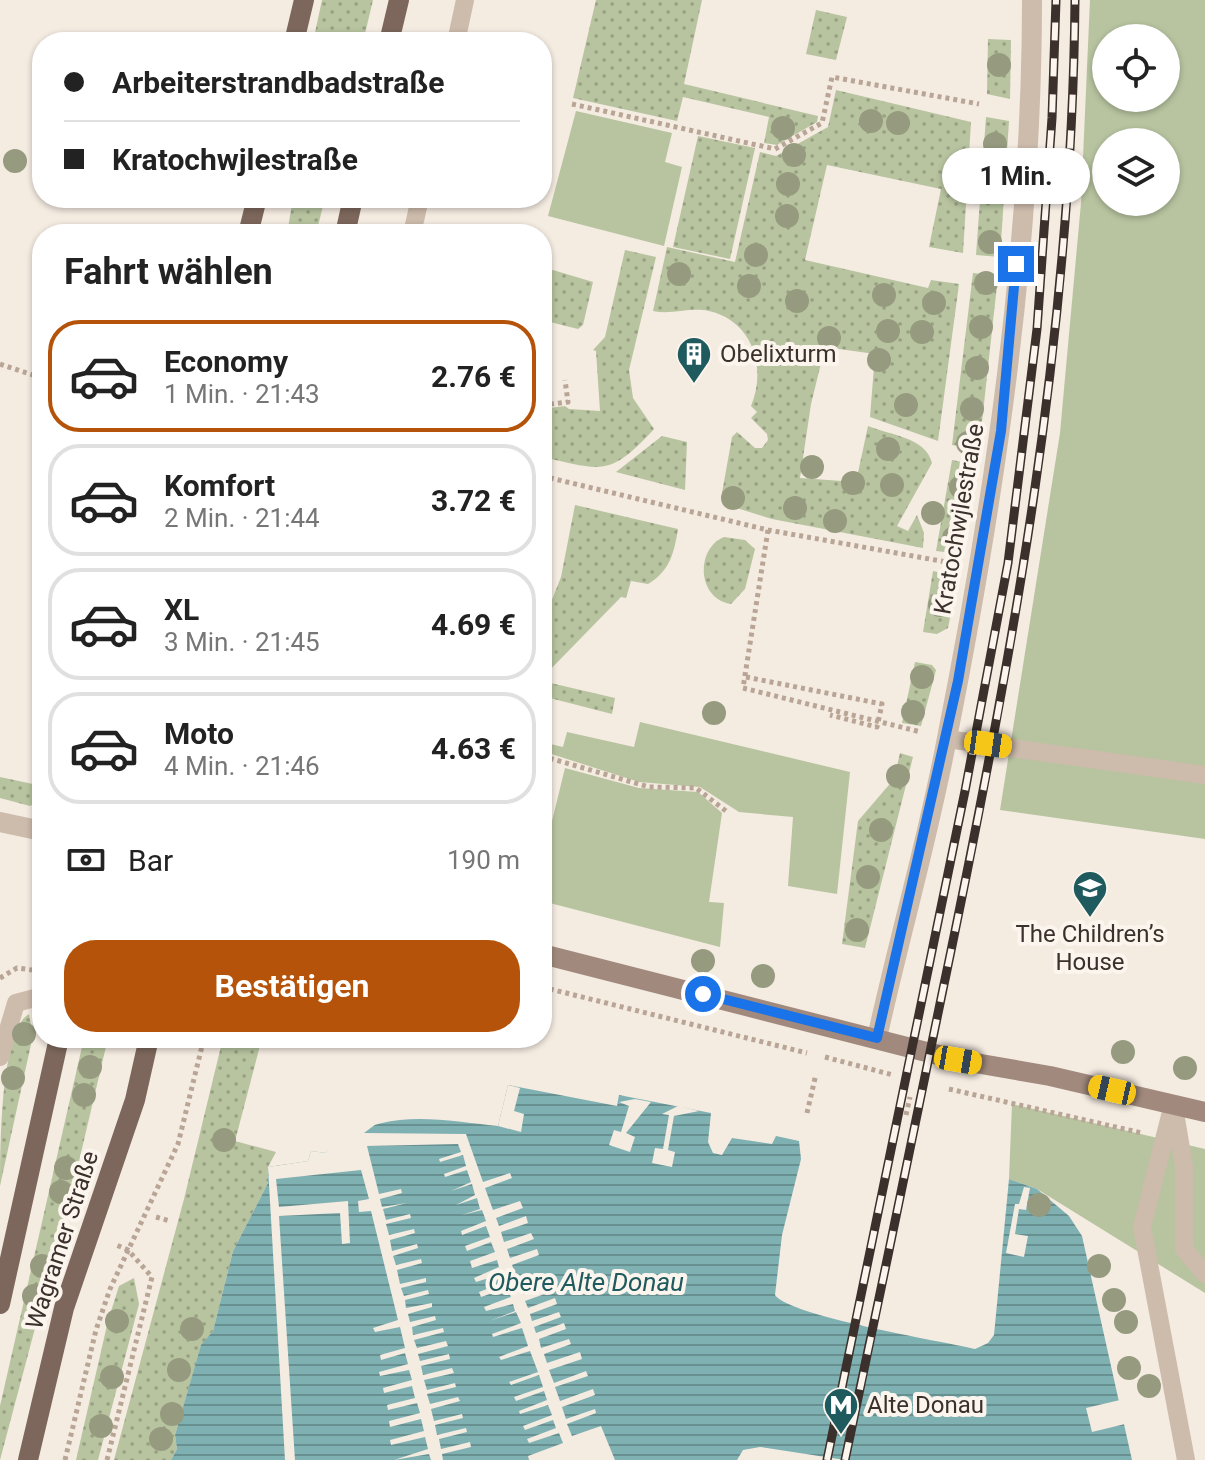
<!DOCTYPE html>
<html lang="de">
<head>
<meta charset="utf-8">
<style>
  body { margin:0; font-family:Roboto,sans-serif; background:#f6f6f6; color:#222; height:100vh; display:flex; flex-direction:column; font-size:30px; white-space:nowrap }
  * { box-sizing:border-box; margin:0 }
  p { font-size:26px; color:#767676 }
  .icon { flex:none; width:44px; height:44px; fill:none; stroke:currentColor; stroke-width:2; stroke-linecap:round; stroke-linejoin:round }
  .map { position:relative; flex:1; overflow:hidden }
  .sheet { position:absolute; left:32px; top:224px; width:520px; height:824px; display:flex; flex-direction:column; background:#fff; border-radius:32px; box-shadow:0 2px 6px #0004 }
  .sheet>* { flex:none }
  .hud { position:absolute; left:32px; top:32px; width:520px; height:176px; border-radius:32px; box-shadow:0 2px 6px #0004; display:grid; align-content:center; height:176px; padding:0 32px; background:#fff }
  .buttons { position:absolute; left:1092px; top:24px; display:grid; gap:16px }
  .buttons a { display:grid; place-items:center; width:88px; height:88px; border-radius:50%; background:#fff; box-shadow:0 2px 6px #0004; font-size:40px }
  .end { position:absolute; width:36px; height:36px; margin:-18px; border:10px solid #1a73e8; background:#fff; box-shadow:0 0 0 4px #fff }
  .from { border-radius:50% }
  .bubble { position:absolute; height:56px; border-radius:28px; background:#fff; box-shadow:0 2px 6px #0004; font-size:26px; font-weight:700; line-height:56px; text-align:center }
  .car { position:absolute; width:24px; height:48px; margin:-24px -12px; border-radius:10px; box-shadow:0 0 6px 2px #0007; background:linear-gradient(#f5c518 24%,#345 0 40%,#f5c518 0 76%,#345 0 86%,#f5c518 0) }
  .hud b { display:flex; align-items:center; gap:28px; height:76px; font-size:30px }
  .hud b+b { border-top:2px solid #e0e0e0 }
  .hud i { width:20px; height:20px; background:#222 }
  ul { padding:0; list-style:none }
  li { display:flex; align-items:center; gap:24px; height:112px; margin:0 16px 12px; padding:0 16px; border:4px solid #e0e0e0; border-radius:32px }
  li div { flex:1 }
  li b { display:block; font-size:30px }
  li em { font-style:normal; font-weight:700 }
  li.selected { border-color:#b45309 }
  li>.icon { width:72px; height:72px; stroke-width:1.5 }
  h2 { padding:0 32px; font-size:36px; line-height:96px }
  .pay { display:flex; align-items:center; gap:20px; height:88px; padding:0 32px; font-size:30px }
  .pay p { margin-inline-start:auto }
  .primary-button { display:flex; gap:16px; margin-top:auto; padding:16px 32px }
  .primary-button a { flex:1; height:92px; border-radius:32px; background:#b45309; color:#fff; font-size:32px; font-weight:700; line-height:92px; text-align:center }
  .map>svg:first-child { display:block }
</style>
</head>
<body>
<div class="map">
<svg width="1205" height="1460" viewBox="0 0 1205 1460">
  <defs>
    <pattern id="grass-dots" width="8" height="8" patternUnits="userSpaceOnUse" patternTransform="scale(2)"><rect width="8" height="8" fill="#b8c4a0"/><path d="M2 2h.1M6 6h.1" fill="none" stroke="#97a083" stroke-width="1.8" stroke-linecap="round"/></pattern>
    <pattern id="water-rules" width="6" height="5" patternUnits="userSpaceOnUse" patternTransform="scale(2)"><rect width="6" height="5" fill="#7fb0b2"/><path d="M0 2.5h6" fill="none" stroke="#699091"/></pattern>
  </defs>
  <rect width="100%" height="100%" fill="#f4ebe1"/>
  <g fill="url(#grass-dots)">
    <path d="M322 0H373L363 42H313Z"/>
    <path d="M596 0H702L684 84 818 116 817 122 777 145 764 143 769 117 683 97 677 121 573 98Z"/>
    <path d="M816 10 847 17 836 60 806 54Z"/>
    <path d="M988 39 1011 40 1010 99 987 94Z"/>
    <path d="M836 90 971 122 963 253 929 247 941 189 827 165 805 260 928 288 931 280 959 284 938 441 870 417 875 354 825 347 811 404 800 478 856 482 868 426C889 435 926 437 932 463L897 526 908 531 917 515 924 533 923 548 772 519 727 505 722 493 732 437 737 432 755 448H762L768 440 767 434 751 418 757 412 751 406C767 368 753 321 709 311 689 307 672 315 653 311L667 247 735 262 760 152 776 156 828 127Z"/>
    <path d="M986 117 1009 121 1000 257 976 255Z"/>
    <path d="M698 136 755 148 730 259 673 247Z"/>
    <path d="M293 198H325L316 234H287Z"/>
    <path d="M625 250 656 257 629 370 633 398 654 429C609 478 602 470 542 457V409L565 406 569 409 600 411 596 351 593 350 605 337Z"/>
    <path d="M553 270 593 282 583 325 578 329 542 320V298L549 272Z"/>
    <path d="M973 273 998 276 979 449 952 445Z"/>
    <path d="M662 436 687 442 685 490 616 472Z"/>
    <path d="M952 460 977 465 963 554 936 551Z"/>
    <path d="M575 505 678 529C674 553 670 571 648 584L631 581 626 598 621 597 542 678V625L561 577Z"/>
    <path d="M724 537 745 540 755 549 745 589 731 604C697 599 695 549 724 537Z"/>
    <path d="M933 571 958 577 948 628 937 634 923 632Z"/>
    <path d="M915 662 932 665 936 670 921 726 902 723Z"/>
    <path d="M542 681 615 698 612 714 542 696Z"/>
    <path d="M900 753 913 757 865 948 842 944 858 821 894 779Z"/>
    <path d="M0 777 42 786V800L30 806 0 798Z"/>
    <path d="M29 1014 33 1035 0 1186C0 1151 0 1030 29 1014Z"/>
    <path d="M84 1038H108L76 1174 0 1460V1406Z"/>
    <path d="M223 1038H262L235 1141 276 1152 268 1167V1183L233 1251 213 1331 201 1346 175 1435 177 1449 171 1460H114L184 1199Z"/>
    <path d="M134 1278 139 1304 98 1460H76L108 1321 119 1286Z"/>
  </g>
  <g fill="#b8c4a0" fill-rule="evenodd">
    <path d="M1090 0H1205V839L1000 810 1060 433 1081 203ZM1106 38H1166V98H1106ZM1106 142H1166V202H1106Z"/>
    <path d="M576 111 672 133 665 162 682 167 664 246 548 216Z"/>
    <path d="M640 722 850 772 837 894 788 886 793 817 739 812 700 787 639 782 542 751V742L563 747 567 732 634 747Z"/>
    <path d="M565 768 639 788 698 792 722 813 709 902 724 903 720 947 542 901V862Z"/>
    <path d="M1012 1104 1205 1149V1293L1037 1189 1009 1179Z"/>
  </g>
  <path fill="url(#water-rules)" d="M508 1085 617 1106 619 1095 711 1113 708 1142 713 1153 722 1155 732 1138 772 1144 776 1136 799 1141 801 1159 782 1235 775 1295C789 1316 941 1341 975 1349L988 1343 994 1335 1009 1179 1037 1189 1069 1216 1082 1236 1132 1460H845L760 1447 743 1450 737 1460H171L177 1449 175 1435 201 1345 213 1331 233 1251 268 1183V1167L308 1161 311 1151 326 1153C331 1145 337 1144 345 1139 391 1108 446 1121 498 1126Z"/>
  <g fill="#f4ebe1">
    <path d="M508 1085 520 1088 514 1111 524 1114 521 1132 498 1126Z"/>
    <path d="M635 1099 651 1102 626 1133 635 1137 630 1152 609 1145 614 1130 621 1132 629 1106 619 1102Z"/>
    <path d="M678 1106 699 1111 674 1116 668 1150 675 1152 672 1167 652 1163 655 1148 663 1149 669 1115 662 1114Z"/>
    <path d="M376 1124 364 1133 466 1134 483 1182 510 1173 512 1178 485 1188 493 1210 520 1201 523 1208 496 1218 499 1226 526 1216 528 1223 501 1232 504 1242 531 1233 534 1239 507 1249 510 1258 537 1249 539 1255 512 1265 519 1284 546 1275 547 1279 521 1288 523 1295 551 1286 553 1291 525 1301 528 1308 555 1298 557 1304 530 1314 532 1321 559 1312 561 1317 534 1327 536 1333 564 1323 566 1329 539 1339 541 1348 569 1339 571 1344 544 1354 547 1363 580 1352 582 1359 549 1370 554 1383 586 1371 588 1376 555 1387 560 1401 593 1389 595 1395 562 1407 566 1419 595 1409 596 1413 567 1424 572 1436 601 1426 615 1460H529L528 1456 563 1443 559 1433 529 1443 527 1439 556 1428 553 1420 525 1430 523 1426 552 1415 548 1405 520 1414 519 1411 547 1400 544 1391 516 1401 514 1397 543 1387 539 1375 511 1385 509 1382 538 1372 530 1351 501 1360 499 1357 528 1346 522 1328 493 1337 492 1334 521 1323 516 1312 489 1321 515 1311 513 1304 486 1311 484 1307 511 1297 507 1288 481 1297 479 1292 505 1282 502 1274 476 1282 474 1278 499 1267 497 1260 472 1268 470 1261 495 1252 491 1242 467 1251 465 1246 490 1237 486 1226 462 1235 461 1231 486 1221 482 1210 462 1215 480 1209 477 1198 456 1205 475 1195 472 1184 451 1191 471 1182 467 1170 445 1177 444 1174 466 1166 463 1155 440 1162 439 1159 461 1152 458 1144 367 1146 379 1194 401 1189 402 1193 380 1199 382 1207 407 1203 383 1209 386 1220 410 1214 411 1218 386 1224 389 1235 414 1229 415 1233 390 1240 392 1251 417 1244 418 1248 393 1256 396 1265 421 1259 422 1263 397 1270 400 1284 426 1278V1282L401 1288 404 1296 428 1290 429 1294 405 1300 406 1308 432 1303V1307L408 1314 410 1322 435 1316 436 1320 412 1327 413 1335 443 1328 444 1332 414 1340 417 1348 446 1341 448 1346 418 1354 420 1361 449 1354 450 1359 421 1366 423 1375 452 1368 454 1373 424 1380 427 1390 455 1383 456 1387 427 1394 430 1404 458 1397 460 1401 431 1409 434 1421 462 1414 463 1418 435 1425 437 1435 466 1428 467 1432 439 1439 441 1449 470 1442 471 1447 442 1454 443 1460H431L429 1454 394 1460 428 1449 425 1437 391 1445 390 1440 424 1431 421 1419 390 1427 389 1421 420 1413 417 1403 388 1410 387 1405 415 1398 412 1386 384 1393 383 1388 412 1380 409 1370 380 1376 379 1372 408 1364 405 1353 381 1360 380 1355 405 1348 400 1327 375 1332 373 1328 398 1320 371 1211 359 1212 358 1201 369 1199 361 1170 276 1179 279 1207 348 1201 350 1243 342 1244 340 1213 279 1216 295 1460H285L268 1167 308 1161 311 1151 326 1153 330 1146 360 1128Z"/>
    <path d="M1024 1187 1030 1188 1026 1210 1019 1209 1015 1234 1028 1236 1024 1257 1006 1253 1015 1204H1019Z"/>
    <path d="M1120 1400 1125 1424 1092 1432 1086 1408Z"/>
  </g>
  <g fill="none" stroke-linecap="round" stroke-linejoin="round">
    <g stroke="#b9a596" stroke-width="5" stroke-dasharray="4 4" stroke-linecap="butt">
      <path d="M572 104 775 149 822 123 832 77 979 104"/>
      <path d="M0 364 42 378"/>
      <path d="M542 405 568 402 565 380"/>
      <path d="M542 476 768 530 952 563"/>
      <path d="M768 530 743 688 921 732"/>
      <path d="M746 677 882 704 877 727 830 715"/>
      <path d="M542 756 649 787 696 788 726 811"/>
      <path d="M0 978 17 968 32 970"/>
      <path d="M542 987 807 1053"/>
      <path d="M825 1057 893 1075"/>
      <path d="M949 1089 1142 1133"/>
      <path d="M807 1113 816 1074"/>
      <path d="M906 1115 910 1097"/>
      <path d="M156 1217 170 1221"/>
      <path d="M65 1460 96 1330 110 1289 178 1144 204 1038"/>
      <path d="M107 1460 152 1277 128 1250 114 1244"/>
    </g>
    <g stroke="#cdbbac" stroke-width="18">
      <path d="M456 42 465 0"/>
      <path d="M412 234 420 198"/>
      <path d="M947 739 1205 775"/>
      <path d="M0 1057 16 1003 42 996"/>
      <path d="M1173 1104 1142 1227 1186 1460"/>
      <path d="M1174 1107 1184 1166V1249L1205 1274"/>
    </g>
    <g stroke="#cdbbac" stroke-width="20">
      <path d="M0 822 42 831"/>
      <path d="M877 1038C899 938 928 839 947 738 995 497 1032 245 1032 0"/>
    </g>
    <path stroke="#a18a7d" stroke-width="20" d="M542 954 958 1060 1050 1076 1205 1112"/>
    <g stroke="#7d675c" stroke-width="20">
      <path d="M294 42 304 0"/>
      <path d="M389 42 399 0"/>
      <path d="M248 234 257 198"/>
      <path d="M345 234 353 198"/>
      <path d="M0 1304 59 1038"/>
      <path d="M28 1460 64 1308 135 1100 149 1038"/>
    </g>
    <g stroke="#3b302b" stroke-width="9">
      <g id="rail">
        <path d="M827 1460 965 791 1008 563 1037 329 1052 118 1056 0"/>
        <path d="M845 1460C878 1305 910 1149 942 994 1011 665 1072 337 1075 0"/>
      </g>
    </g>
    <use href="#rail" stroke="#fbf5ee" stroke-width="6" stroke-dasharray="18" stroke-linecap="butt"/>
  </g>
  <g fill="#969b7f">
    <circle cx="999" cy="65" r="12"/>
    <circle cx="871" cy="121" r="12"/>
    <circle cx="898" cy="123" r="12"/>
    <circle cx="783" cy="128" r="12"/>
    <circle cx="995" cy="144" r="12"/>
    <circle cx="794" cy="155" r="12"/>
    <circle cx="15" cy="161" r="12"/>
    <circle cx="788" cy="184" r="12"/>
    <circle cx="993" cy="190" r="12"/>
    <circle cx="787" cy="216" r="12"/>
    <circle cx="990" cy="242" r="12"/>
    <circle cx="756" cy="255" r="12"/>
    <circle cx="679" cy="274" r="12"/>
    <circle cx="986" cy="283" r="12"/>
    <circle cx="749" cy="286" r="12"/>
    <circle cx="884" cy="295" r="12"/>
    <circle cx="797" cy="301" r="12"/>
    <circle cx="934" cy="303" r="12"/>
    <circle cx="981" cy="327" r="12"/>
    <circle cx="888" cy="331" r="12"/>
    <circle cx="922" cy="332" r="12"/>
    <circle cx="829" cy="338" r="12"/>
    <circle cx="879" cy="360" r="12"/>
    <circle cx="977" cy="368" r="12"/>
    <circle cx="906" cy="405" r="12"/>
    <circle cx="972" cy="409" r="12"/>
    <circle cx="968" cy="443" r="12"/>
    <circle cx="888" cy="449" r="12"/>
    <circle cx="812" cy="467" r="12"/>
    <circle cx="853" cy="483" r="12"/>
    <circle cx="892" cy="485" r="12"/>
    <circle cx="961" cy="487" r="12"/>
    <circle cx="733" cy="498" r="12"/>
    <circle cx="795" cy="508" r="12"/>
    <circle cx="933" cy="513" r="12"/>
    <circle cx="835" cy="521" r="12"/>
    <circle cx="954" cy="538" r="12"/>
    <circle cx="940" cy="605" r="12"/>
    <circle cx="922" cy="677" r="12"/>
    <circle cx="913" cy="712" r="12"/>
    <circle cx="714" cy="713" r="12"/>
    <circle cx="898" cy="776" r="12"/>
    <circle cx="881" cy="830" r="12"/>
    <circle cx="868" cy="877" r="12"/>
    <circle cx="857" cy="930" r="12"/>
    <circle cx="703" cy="961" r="12"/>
    <circle cx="763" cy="976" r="12"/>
    <circle cx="24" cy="1034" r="12"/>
    <circle cx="1123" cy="1052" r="12"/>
    <circle cx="90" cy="1067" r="12"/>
    <circle cx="1185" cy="1068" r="12"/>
    <circle cx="13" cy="1078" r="12"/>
    <circle cx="84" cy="1095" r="12"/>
    <circle cx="224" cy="1140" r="12"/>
    <circle cx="66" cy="1168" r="12"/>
    <circle cx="61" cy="1192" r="12"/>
    <circle cx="1039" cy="1205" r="12"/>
    <circle cx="42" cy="1266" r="12"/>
    <circle cx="1099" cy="1266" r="12"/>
    <circle cx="34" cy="1296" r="12"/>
    <circle cx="1114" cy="1300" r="12"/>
    <circle cx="117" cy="1321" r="12"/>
    <circle cx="1126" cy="1322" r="12"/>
    <circle cx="192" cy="1329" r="12"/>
    <circle cx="1129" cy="1368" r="12"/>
    <circle cx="179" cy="1370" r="12"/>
    <circle cx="112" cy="1377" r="12"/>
    <circle cx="1149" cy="1386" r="12"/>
    <circle cx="172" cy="1414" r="12"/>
    <circle cx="101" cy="1426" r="12"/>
    <circle cx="161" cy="1439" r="12"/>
  </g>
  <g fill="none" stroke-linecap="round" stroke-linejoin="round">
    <path stroke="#1a73e8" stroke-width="10" d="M703 994 877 1038 958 681 1001 431 1016 264"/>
  </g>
  <defs>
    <g id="building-pin" transform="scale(1.8)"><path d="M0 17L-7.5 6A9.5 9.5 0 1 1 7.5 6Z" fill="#1f5a5e" stroke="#fbf5ee"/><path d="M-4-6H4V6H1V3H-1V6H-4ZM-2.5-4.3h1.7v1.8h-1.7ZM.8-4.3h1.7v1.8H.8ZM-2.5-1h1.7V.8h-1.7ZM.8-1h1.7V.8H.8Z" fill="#fff"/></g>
    <g id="school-pin" transform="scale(1.8)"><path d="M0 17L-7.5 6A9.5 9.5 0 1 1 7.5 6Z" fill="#1f5a5e" stroke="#fbf5ee"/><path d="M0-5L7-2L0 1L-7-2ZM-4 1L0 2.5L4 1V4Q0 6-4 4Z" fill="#fff"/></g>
    <g id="metro-pin" transform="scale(1.8)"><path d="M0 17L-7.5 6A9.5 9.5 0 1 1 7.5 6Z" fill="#1f5a5e" stroke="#fbf5ee"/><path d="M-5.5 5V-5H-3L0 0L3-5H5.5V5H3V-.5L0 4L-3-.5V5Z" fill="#fff"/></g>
  </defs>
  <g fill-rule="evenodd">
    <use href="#building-pin" x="694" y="354"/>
    <use href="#school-pin" x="1090" y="888"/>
    <use href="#metro-pin" x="841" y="1405"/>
  </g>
  <g text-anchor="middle" stroke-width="8" stroke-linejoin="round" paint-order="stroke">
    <g font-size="24" fill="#3b302b" stroke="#fbf5ee" text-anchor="start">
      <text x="720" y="362">Obelixturm</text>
      <text x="1090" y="942" text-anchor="middle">The Children’s<tspan x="1090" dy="28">House</tspan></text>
      <text x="867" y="1413">Alte Donau</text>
    </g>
    <g font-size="24" fill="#3b302b" stroke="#fbf5ee">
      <text transform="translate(959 519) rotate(-80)" y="8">Kratochwjlestraße</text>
      <text transform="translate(62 1240) rotate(-72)" y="8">Wagramer Straße</text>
    </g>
    <g font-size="26" font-style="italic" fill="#1f5a5e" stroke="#fbf5ee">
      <text x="586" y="1291">Obere Alte Donau</text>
    </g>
  </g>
</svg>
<div class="buttons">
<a><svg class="icon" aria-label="locate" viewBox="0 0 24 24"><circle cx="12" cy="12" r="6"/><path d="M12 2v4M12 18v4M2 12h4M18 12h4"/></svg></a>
<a><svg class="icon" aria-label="layers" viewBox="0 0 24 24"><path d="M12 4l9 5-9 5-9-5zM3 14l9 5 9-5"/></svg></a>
</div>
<i class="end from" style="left:703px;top:994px"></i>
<i class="end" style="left:1016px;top:264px"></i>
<div class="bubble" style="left:942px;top:148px;width:148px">1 Min.</div>
<i class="car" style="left:988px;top:744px;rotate:98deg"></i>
<i class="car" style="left:958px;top:1060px;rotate:100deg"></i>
<i class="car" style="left:1112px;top:1090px;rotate:283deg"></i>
<div class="hud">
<b><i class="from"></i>Arbeiterstrandbadstraße</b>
<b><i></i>Kratochwjlestraße</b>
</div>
<section class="sheet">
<h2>Fahrt wählen</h2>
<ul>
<li class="selected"><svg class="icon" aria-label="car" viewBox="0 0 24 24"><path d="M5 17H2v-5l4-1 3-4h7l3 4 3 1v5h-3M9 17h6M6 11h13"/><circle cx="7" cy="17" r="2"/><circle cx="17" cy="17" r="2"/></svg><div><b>Economy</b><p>1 Min. · 21:43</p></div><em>2.76 €</em></li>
<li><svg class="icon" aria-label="car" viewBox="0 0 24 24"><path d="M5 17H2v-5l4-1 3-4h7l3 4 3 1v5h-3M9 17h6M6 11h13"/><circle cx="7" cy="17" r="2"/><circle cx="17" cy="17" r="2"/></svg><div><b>Komfort</b><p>2 Min. · 21:44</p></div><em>3.72 €</em></li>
<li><svg class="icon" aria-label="car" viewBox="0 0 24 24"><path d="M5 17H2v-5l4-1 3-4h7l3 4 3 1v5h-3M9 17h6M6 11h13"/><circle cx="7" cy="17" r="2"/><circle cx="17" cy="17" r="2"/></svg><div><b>XL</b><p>3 Min. · 21:45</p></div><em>4.69 €</em></li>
<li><svg class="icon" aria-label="car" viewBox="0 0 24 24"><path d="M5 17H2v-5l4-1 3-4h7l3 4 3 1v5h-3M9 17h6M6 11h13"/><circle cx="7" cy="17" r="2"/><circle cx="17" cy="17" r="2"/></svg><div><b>Moto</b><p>4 Min. · 21:46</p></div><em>4.63 €</em></li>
</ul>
<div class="pay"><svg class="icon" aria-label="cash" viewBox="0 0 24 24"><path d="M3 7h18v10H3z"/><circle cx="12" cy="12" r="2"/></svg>Bar<p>190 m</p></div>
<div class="primary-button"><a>Bestätigen</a></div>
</section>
</div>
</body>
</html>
